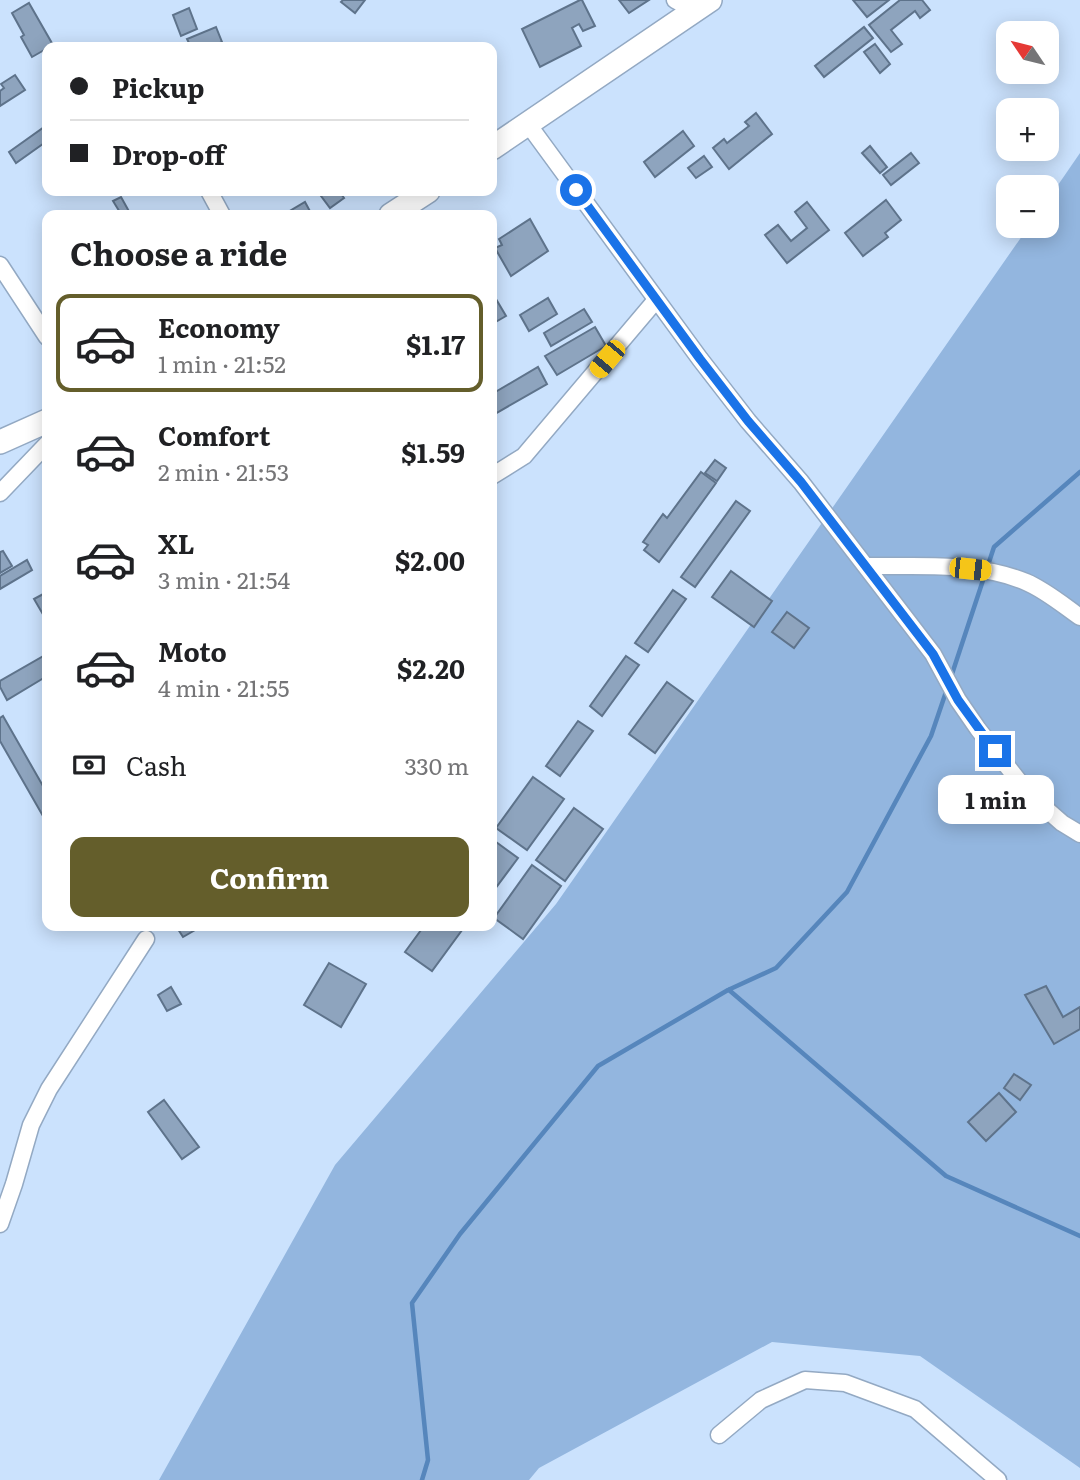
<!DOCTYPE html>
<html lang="en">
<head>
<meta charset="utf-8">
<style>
  body { margin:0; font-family:Literata,serif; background:#f6f6f6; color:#202124; height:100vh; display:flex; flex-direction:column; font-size:26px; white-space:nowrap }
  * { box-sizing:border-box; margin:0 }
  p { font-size:23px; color:#757577 }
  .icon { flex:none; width:38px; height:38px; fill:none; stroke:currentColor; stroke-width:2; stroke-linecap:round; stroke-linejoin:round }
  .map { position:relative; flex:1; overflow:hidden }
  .panel { position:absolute; left:42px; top:210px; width:455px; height:721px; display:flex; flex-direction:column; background:#fff; border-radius:14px; box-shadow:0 4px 18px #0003 }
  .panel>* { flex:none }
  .guide { position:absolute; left:42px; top:42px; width:455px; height:154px; border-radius:14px; box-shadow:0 4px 18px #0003; display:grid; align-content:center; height:154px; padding:0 28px; background:#fff }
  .needle { width:46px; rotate:305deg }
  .tools { position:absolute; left:996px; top:21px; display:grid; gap:14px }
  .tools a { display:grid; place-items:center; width:63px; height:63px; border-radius:14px; background:#fff; box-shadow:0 4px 18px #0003; font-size:35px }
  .end { position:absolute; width:32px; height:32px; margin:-16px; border:9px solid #1a73e8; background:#fff; box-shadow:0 0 0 4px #fff }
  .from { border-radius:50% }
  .bubble { position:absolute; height:49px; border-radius:14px; background:#fff; box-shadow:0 4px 18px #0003; font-size:23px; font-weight:700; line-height:49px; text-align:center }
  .car { position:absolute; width:21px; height:42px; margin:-21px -10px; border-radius:9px; box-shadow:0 0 5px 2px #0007; background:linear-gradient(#f5c518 24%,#345 0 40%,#f5c518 0 76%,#345 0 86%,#f5c518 0) }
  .guide b { display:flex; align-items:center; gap:24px; height:66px; font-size:26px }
  .guide b+b { border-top:2px solid #e0e0e0 }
  .guide i { width:18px; height:18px; background:#202124 }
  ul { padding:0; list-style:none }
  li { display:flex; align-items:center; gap:21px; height:98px; margin:0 14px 10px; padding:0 14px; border:4px solid transparent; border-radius:14px }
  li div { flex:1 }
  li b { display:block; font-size:26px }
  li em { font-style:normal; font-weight:700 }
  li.current { border-color:#645e2b }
  li>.icon { width:63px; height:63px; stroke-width:1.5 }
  h2 { padding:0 28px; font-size:32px; line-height:84px }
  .pay { display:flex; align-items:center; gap:18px; height:77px; padding:0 28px; font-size:26px }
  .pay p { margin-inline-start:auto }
  .button { display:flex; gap:14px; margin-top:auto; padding:14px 28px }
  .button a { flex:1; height:80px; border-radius:14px; background:#645e2b; color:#fff; font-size:28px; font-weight:700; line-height:80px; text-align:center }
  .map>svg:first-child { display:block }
</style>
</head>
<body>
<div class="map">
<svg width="1080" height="1480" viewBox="0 0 1080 1480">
  <rect width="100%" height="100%" fill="#cbe2fd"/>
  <path fill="#93b6df" d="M1080 153V1468L920 1356 772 1342 539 1468 529 1480H159L335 1165 556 904 1029 226H1046L1047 201Z"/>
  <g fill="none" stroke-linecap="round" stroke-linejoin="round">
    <g stroke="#5686bc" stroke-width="4.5">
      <path d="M951 677 994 547 1080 472"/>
      <path d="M729 990 946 1176 1080 1236"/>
      <path d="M422 1480 428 1460 412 1303 460 1234 598 1066 728 990 776 968 847 892 931 736 947 689"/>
    </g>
  </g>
  <g fill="#8ea4be" stroke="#5e738b" stroke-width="2">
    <path d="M343 0H365L355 13 341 2Z"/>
    <path d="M580 0H582L595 26 583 31 579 24 572 28 581 46 540 67 522 29Z"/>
    <path d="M619 0H649L629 13Z"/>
    <path d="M853 0H889L867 17Z"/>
    <path d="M900 0H922L930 10 920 18 915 11 891 30 902 44 891 52 869 25Z"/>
    <path d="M29 3 53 45 32 57 21 37 24 35 12 13Z"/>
    <path d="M189 8 197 29 181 36 173 15Z"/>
    <path d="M216 27 222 42 212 47H191L187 39Z"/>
    <path d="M864 27 873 38 824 77 815 66Z"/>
    <path d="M875 44 890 64 880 73 864 52Z"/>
    <path d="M15 75 25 90 0 106V91L4 88 1 84Z"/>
    <path d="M756 113 772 134 729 169 713 148 724 139 727 143 749 126 745 122Z"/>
    <path d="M47 125V141L16 163 9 152Z"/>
    <path d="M683 131 694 146 655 177 644 162Z"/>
    <path d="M870 146 887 167 880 173 862 153Z"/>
    <path d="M911 153 919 163 891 185 883 175Z"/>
    <path d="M704 156 712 167 696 178 688 168Z"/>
    <path d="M314 191H339L344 198 330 208 318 192 316 193Z"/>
    <path d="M121 197 131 215H119L121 214 113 201Z"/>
    <path d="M886 200 901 220 885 233 888 237 863 256 845 233Z"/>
    <path d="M305 202 312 215H283Z"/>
    <path d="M807 202 829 230 787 263 765 235 778 225 791 241 807 228 795 212Z"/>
    <path d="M530 219 548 251 511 276 495 248 502 245 499 239Z"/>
    <path d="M548 298 557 314 529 331 520 315Z"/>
    <path d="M496 299 506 316 492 324V302Z"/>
    <path d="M584 309 592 322 551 346 544 333Z"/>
    <path d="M595 327 606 346 557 375 545 356Z"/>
    <path d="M538 367 547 384 493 415 492 394Z"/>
    <path d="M715 460 726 468 717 481 705 473Z"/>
    <path d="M701 472 716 483 659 562 644 550 648 545 643 542 663 514 667 518Z"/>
    <path d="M736 501 750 511 695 587 681 577Z"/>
    <path d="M3 551 12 566 0 573V552Z"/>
    <path d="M27 560 32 570 0 589V576Z"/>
    <path d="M731 571 772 601 754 627 712 597Z"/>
    <path d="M673 590 686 599 648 652 635 643Z"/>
    <path d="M47 592V614L44 616 34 599Z"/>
    <path d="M787 612 809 628 794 648 772 632Z"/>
    <path d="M47 654V676L7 700 0 687V681Z"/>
    <path d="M626 656 639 665 602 716 590 706Z"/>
    <path d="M667 682 693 701 655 753 629 734Z"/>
    <path d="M3 716 47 793V823L0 741V718Z"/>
    <path d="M578 721 593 731 560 776 546 766Z"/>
    <path d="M533 777 564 799 527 850 496 828Z"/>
    <path d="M574 808 603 829 565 881 536 860Z"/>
    <path d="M492 839 518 858 492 893Z"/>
    <path d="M532 865 561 886 523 939 494 918Z"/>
    <path d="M176 926H202L183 937Z"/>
    <path d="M424 926H465L432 971 405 952Z"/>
    <path d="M329 963 366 984 341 1027 304 1005Z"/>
    <path d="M1046 986 1063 1017 1080 1007V1029L1054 1044 1025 995Z"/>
    <path d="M171 987 181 1004 167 1011 158 995Z"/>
    <path d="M1014 1074 1031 1085 1020 1100 1004 1088Z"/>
    <path d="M999 1093 1016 1112 986 1141 968 1122Z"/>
    <path d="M164 1100 199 1147 182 1159 148 1112Z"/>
  </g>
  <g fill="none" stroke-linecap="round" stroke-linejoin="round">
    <g stroke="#93a9c3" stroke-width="19">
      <g id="street">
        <path d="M675 0 695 11"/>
        <path d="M528 124 700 359 748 421 801 482 933 654 958 700 978 729 1029 794 1062 823 1080 834"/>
        <path d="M209 191 222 215"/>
        <path d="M0 265 47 337"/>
        <path d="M492 476 524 456 656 300"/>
        <path d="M0 493 47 444"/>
        <path d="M866 566C918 567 976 561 1026 582 1045 590 1063 605 1080 617"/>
        <path d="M0 1224 14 1184 31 1125 49 1089 146 939"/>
        <path d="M719 1435 761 1400 805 1380 845 1383 915 1409 998 1480"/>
      </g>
    </g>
    <g stroke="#93a9c3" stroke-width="26">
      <g id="secondary">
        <path d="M492 148 710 0"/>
        <path d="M391 215 428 191"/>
        <path d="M0 442 47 421"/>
      </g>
    </g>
    <use href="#street" stroke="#fff" stroke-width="16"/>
    <use href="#secondary" stroke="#fff" stroke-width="23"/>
  </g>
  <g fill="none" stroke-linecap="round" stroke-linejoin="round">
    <path stroke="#1a73e8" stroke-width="9" d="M576 190 700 359 748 421 801 482 933 654 958 700 995 751"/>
  </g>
</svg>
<div class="tools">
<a><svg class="needle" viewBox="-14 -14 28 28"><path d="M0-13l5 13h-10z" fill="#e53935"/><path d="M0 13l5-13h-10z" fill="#757577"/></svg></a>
<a>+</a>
<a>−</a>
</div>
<i class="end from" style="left:576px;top:190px"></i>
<i class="end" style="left:995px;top:751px"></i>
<div class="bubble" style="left:938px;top:775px;width:116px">1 min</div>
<i class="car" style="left:607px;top:359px;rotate:220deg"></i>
<i class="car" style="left:970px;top:569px;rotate:96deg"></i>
<div class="guide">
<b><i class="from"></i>Pickup</b>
<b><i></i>Drop-off</b>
</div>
<section class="panel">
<h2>Choose a ride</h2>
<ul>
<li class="current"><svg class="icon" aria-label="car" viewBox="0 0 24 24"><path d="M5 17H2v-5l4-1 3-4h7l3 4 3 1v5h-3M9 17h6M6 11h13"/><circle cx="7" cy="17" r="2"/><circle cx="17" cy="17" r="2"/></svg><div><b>Economy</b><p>1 min · 21:52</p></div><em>$1.17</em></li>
<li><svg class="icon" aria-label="car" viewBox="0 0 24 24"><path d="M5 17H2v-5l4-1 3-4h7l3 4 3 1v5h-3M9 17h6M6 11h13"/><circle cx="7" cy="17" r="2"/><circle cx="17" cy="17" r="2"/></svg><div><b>Comfort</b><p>2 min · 21:53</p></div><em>$1.59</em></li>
<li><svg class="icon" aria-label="car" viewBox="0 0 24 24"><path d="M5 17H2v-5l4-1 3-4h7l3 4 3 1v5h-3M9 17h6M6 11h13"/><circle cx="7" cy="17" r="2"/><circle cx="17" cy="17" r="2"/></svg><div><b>XL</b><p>3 min · 21:54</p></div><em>$2.00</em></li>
<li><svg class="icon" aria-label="car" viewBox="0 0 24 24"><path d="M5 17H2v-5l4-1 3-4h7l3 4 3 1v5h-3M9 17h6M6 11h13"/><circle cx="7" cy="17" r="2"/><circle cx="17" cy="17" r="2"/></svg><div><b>Moto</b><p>4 min · 21:55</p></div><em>$2.20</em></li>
</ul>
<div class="pay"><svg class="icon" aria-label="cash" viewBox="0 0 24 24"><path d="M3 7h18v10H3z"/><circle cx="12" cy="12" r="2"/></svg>Cash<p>330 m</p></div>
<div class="button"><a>Confirm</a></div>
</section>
</div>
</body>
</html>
